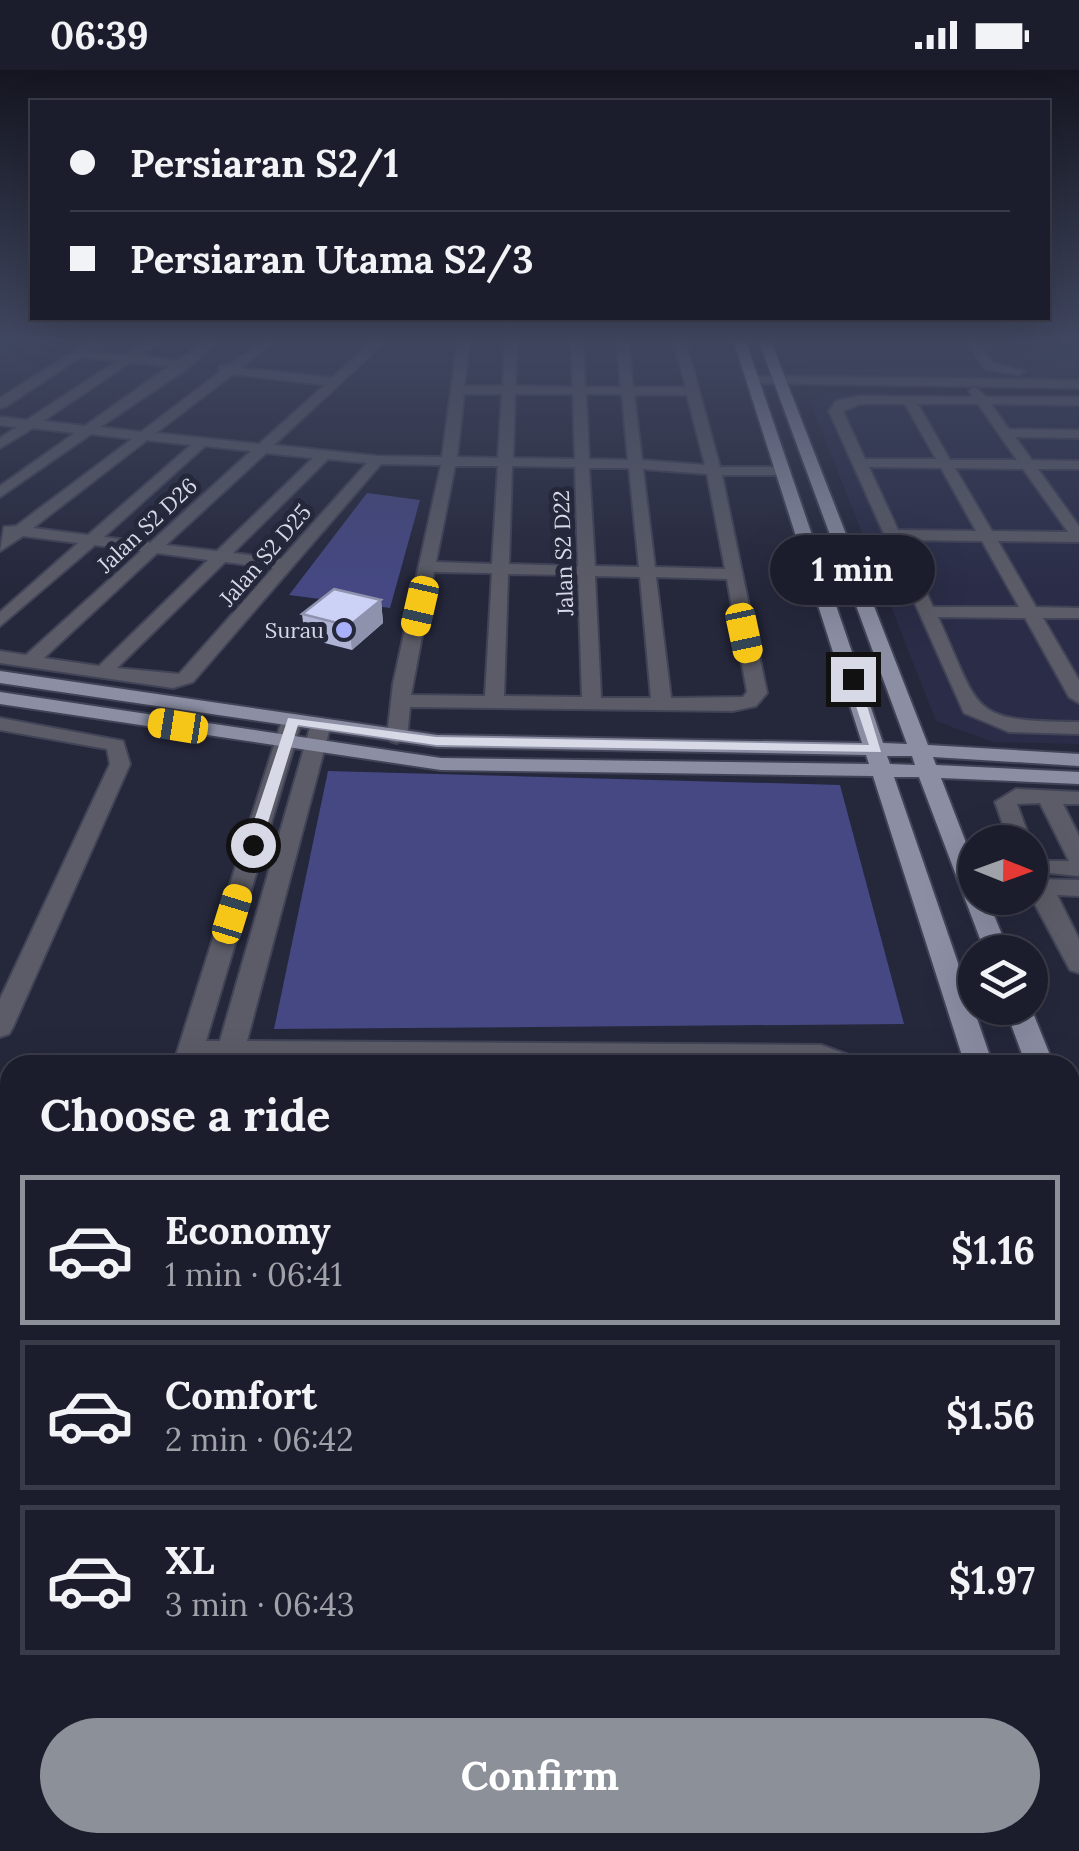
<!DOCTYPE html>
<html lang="en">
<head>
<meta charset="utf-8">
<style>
  body { margin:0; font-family:Lora,serif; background:#252634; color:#f1f3f6; height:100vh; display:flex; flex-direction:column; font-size:38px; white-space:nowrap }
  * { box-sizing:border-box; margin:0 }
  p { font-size:32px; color:#a0a2a9 }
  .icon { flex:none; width:55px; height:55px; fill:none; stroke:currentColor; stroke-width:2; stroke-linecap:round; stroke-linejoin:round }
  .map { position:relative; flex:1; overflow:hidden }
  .side { position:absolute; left:0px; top:985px; width:1080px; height:798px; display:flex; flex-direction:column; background:#1c1d2c; border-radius:30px 30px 0 0; box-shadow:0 10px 40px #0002,0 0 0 2px #3a3b48 }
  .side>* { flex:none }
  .guide { position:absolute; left:30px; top:30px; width:1020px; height:220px; border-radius:0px; box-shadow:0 10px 40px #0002,0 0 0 2px #3a3b48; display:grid; align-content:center; height:220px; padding:0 40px; background:#1c1d2c }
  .needle { width:65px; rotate:91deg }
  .controls { position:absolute; left:958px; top:755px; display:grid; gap:20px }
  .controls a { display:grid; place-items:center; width:90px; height:90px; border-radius:50%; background:#1c1d2c; box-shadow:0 10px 40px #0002,0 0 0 2px #3a3b48; font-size:50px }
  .end { position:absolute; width:45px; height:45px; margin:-22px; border:12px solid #d7d9e7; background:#111; box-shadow:0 0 0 5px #111 }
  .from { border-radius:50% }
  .bubble { position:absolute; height:70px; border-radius:35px; background:#1c1d2c; box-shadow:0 10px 40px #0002,0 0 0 2px #3a3b48; font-size:32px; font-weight:800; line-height:70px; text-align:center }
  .car { position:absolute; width:30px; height:60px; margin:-30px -15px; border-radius:12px; box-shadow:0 0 8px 2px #0007; background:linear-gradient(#f5c518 24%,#345 0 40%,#f5c518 0 76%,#345 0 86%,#f5c518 0) }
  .guide b { display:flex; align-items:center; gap:35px; height:95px; font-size:38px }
  .guide b+b { border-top:2px solid #3a3b48 }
  .guide i { width:25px; height:25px; background:#f1f3f6 }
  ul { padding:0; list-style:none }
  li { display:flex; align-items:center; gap:30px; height:150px; margin:0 20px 15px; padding:0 20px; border:5px solid #3a3b48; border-radius:0px }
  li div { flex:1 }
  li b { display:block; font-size:38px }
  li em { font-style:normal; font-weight:800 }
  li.selected { border-color:#8c9099 }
  li>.icon { width:90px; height:90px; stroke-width:1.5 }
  h2 { padding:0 40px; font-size:45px; line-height:120px }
  .action { display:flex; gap:20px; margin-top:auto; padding:20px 40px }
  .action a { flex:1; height:115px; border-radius:60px; background:#8c9099; color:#fff; font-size:40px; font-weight:800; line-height:115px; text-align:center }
  .status { display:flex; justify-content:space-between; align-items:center; height:70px; padding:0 50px; background:#1c1d2c; direction:ltr }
  .status svg { height:28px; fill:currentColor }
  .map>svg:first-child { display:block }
</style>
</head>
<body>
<div class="status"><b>06:39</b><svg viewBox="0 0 49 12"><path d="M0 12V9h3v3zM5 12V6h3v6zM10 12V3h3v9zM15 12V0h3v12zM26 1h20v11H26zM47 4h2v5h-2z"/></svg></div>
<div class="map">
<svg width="1079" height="1781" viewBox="0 0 1079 1781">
  <rect width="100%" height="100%" fill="#25273b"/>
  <g fill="#2b2d48">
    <path d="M801 269H1079V308L811 306Z"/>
    <path d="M830 324 1079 327V674L992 672 936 651 810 331Z"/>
  </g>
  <g fill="#454883">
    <path d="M367 423 420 430 390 538 289 525Z"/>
    <path d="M328 701 840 715 904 954 274 959Z"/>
  </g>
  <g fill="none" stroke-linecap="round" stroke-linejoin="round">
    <g stroke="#414357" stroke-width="4">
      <g id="minor">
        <path d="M150 269H164L140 286 177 291 208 269H221L188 298 100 357 141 362 220 302 219 296C242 295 253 269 277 269L241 298 332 308 375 269H388L274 375 377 386 442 387 458 269H470L464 316H503L505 269H517L515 316 573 317 571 269H583L585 317H621L616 269H628L633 317H686L673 269H685L720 397H782L789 401 782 405H722L767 623 756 636 733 641 410 637 407 667 397 673 390 671 387 667 393 614 441 395 381 394 193 612 173 618 0 593V581L26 585 141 481 95 475 0 556V542L78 473 23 466 0 481 4 457 16 456 132 369 91 364 0 427V416L75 363 33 358 0 378V368L17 357 0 355V347L27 350 117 291 81 287 5 337 0 338V328L89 272 99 274 90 281 126 285ZM131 292 168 297 85 356 43 351ZM233 304 325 315 259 374 156 363ZM464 324H502L498 388 457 387ZM515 324H573L575 389 513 388ZM586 324H622L628 390 589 389ZM634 325H687L705 395 642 390ZM147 370 191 375 88 465 33 458ZM205 376 251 381 150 473 104 467ZM266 383 313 388 217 481 166 475ZM328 389 367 393 281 489 233 483ZM455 396H498L492 494 436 492ZM512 396 575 397 578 496 509 494ZM589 398H629L639 497 595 496ZM643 399 707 404 725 499 655 497ZM157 483 208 490 99 596 44 588ZM225 492 273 498 179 604 117 598ZM434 502 492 503 485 626 411 625ZM508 504 578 505 582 627 504 626ZM595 506 640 507 651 628H601ZM656 507 727 509 747 622 743 627 671 628Z"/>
        <path d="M965 269H977L993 293 1025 301 1019 305 985 299Z"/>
        <path d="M752 306 1079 310V318L748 313Z"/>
        <path d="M975 317 986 327H1079V335L991 334 1009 359 1079 360V368L1015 367 1032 390 1079 391V399H1038L1079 456V472L998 471 1036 537 1079 538V548H1043L1079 610V633L1069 627 1025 548 938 547C982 643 967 651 1079 652V664L1009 662 964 643 829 341 836 331 860 326 973 327 969 321ZM860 334H905L936 389H865L843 341ZM918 334H978L1017 390H950ZM869 397 941 398 976 461 898 460ZM955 398 1023 399 1068 462 992 461ZM902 470 982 471 1019 537H933Z"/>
        <path d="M292 644 302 650 206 971H220L311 654 321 648 331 654 247 971 821 975 857 988 861 995 242 991 241 995H213L214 991H200L199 995H173L282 650Z"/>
        <path d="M0 648 123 671 130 694 13 957 9 964 0 967V929L110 694 107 679 0 660Z"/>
        <path d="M1016 719 1079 722V734H1063L1079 766V806L1030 801V783L1046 791H1069L1040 733 1017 734 1031 772H1009L995 732Z"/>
        <path d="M1030 809 1079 810V826L1057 825 1079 869V903L1070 900 1030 825Z"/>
        <path d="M10 1551V1620L0 1624V1555Z"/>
        <path d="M10 1734V1772H27L25 1781H0V1738Z"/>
        <path d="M96 1772H140L138 1781H94Z"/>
        <path d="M341 1772H385L384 1781H340Z"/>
        <rect x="555" y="1772" width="44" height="9"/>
        <path d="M796 1772H840L841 1781H797Z"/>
        <path d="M1009 1772H1053L1055 1781H1011Z"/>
      </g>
    </g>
    <g stroke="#414357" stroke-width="4">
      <g id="major">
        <path d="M733 269H745L883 673 907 674 758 269H770L928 675 1079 684V696L933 687 936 695 1079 702V714L941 708 975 796V828H987L1009 882H985L919 707H894L993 995H965L873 706 441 700 0 634V622L441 688 869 694 866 685 437 677 0 613V601L437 665 862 673ZM887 686H912L915 695 890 694Z"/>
        <path d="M1030 936 1031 938 1054 995H1026L1005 938Z"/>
        <path d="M1070 1062 1079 1065V1109L1070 1106Z"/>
        <path d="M1070 1265 1079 1269V1325L1070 1322Z"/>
      </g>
    </g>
    <use href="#minor" fill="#5b5c67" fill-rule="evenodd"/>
    <use href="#major" fill="#8c8fa4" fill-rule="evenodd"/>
  </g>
  <g fill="#afb4d4">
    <path d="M381 530 383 553 352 580 305 568 302 544Z"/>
    <path d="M846 1772H985L986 1781H848Z"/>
  </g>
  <g fill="#8f92ac">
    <path d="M381 530 383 553 352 580 349 556Z"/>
    <path d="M309 1772H315L314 1781H308Z"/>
  </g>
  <g fill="#ccd1f6" stroke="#8f92ac" stroke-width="2.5">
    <path d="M334 519 381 530 349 556 302 544Z"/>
    <path d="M178 1772H309L308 1781H176Z"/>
    <path d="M389 1772H520V1781H388Z"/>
    <path d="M664 1772H795L796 1781H664Z"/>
    <path d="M853 1772H985L986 1781H854Z"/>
  </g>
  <linearGradient id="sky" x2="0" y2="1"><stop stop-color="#141520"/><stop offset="0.52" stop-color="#404760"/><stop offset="1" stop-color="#404760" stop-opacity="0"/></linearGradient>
  <rect width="1079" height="518" fill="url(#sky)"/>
  <path fill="#d7d9e7" d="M853 606 859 609 881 682 436 675 298 655 261 775 253 780 246 775 288 648 436 667 869 675 847 609Z"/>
  <circle fill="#a8b0fc" stroke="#25273b" stroke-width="4" cx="344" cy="560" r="10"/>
  <g text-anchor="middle" stroke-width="10" stroke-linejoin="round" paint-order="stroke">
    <g font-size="22" fill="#d7d9e7" stroke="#25273b">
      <text transform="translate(147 455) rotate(-43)" y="8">Jalan S2 D26</text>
      <text transform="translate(563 483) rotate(-92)" y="8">Jalan S2 D22</text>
      <text transform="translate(265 485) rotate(-49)" y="8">Jalan S2 D25</text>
    </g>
    <g font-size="22" fill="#d7d9e7" stroke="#25273b" text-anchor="end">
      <text x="324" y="568">Surau</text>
    </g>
  </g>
</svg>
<div class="controls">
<a><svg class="needle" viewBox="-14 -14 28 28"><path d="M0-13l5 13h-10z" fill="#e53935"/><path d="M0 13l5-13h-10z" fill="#a0a2a9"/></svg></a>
<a><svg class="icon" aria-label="layers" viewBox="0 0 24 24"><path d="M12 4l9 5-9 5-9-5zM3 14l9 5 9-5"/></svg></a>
</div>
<i class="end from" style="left:253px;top:775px"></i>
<i class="end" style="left:853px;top:609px"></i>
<div class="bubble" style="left:770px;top:465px;width:165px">1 min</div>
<i class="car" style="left:420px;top:536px;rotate:193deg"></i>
<i class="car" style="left:744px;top:563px;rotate:168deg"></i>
<i class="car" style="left:178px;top:656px;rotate:279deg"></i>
<i class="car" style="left:232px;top:844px;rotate:17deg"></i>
<div class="guide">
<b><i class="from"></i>Persiaran S2/1</b>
<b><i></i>Persiaran Utama S2/3</b>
</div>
<section class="side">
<h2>Choose a ride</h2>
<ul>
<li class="selected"><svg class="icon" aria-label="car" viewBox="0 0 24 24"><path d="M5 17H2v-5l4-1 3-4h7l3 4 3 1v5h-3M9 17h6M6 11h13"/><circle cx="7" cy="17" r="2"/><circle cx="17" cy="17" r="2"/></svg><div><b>Economy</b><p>1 min · 06:41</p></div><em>$1.16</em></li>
<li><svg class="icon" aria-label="car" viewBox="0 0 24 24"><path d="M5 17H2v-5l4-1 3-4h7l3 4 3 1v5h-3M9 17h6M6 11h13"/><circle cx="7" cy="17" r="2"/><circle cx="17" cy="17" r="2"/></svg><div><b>Comfort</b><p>2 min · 06:42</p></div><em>$1.56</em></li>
<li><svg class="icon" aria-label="car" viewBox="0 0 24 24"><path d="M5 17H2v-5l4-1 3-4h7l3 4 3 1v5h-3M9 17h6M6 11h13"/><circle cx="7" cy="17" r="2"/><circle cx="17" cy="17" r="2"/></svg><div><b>XL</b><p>3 min · 06:43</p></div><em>$1.97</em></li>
</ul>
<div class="action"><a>Confirm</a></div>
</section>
</div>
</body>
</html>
